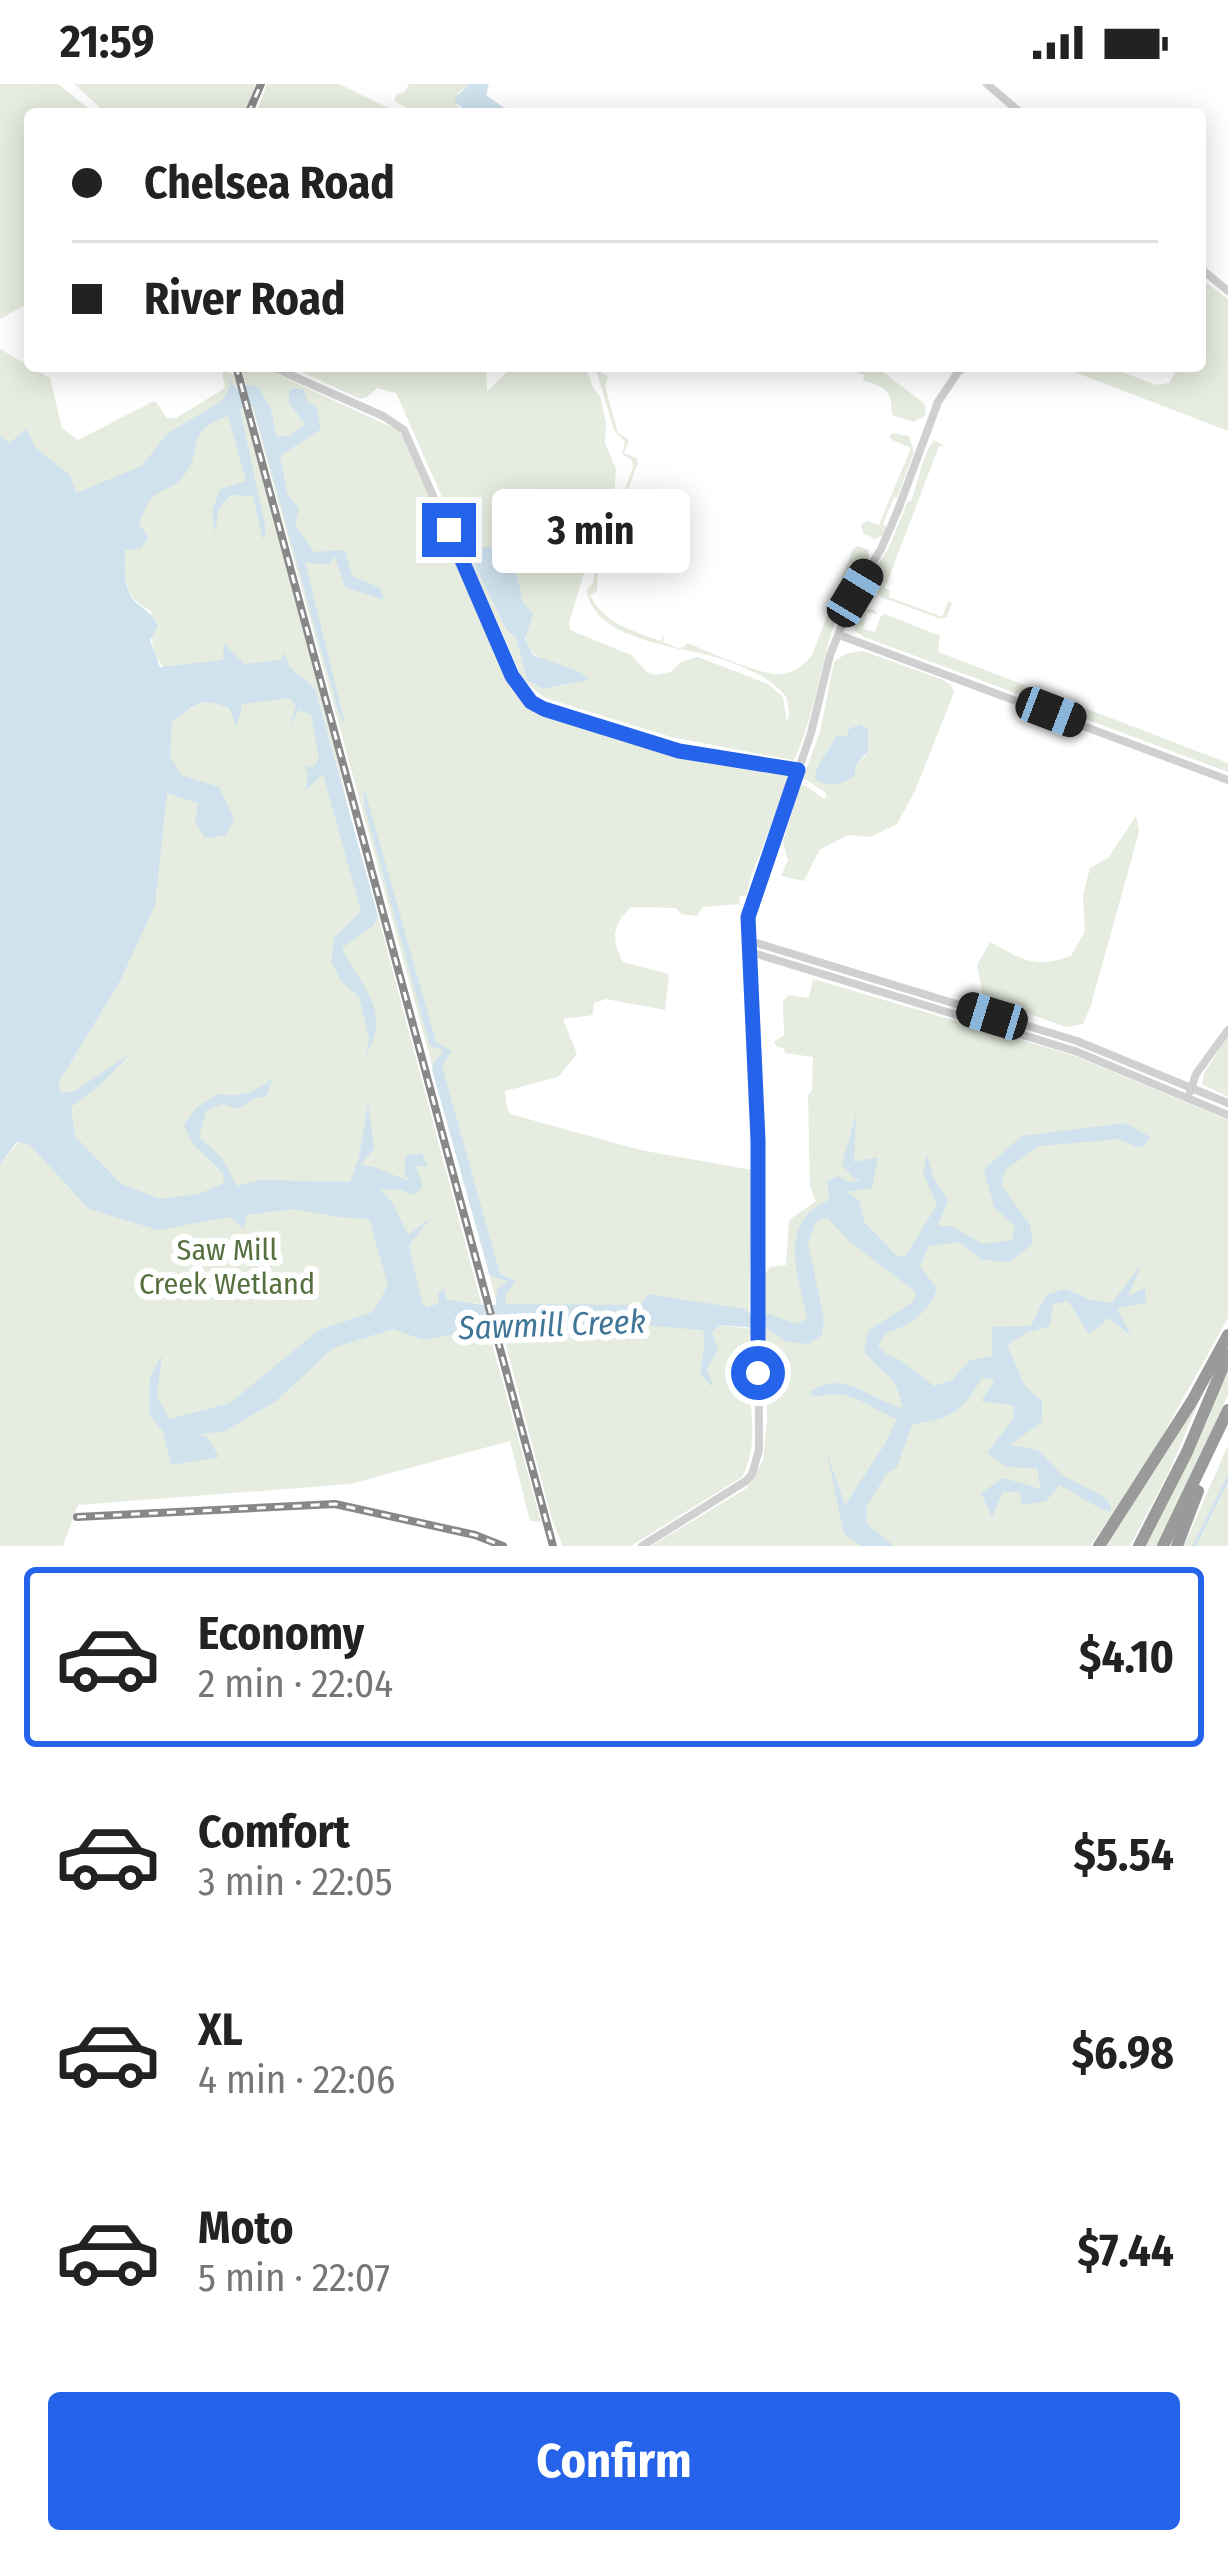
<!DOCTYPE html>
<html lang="en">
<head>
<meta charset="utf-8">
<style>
  body { margin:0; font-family:"Fira Sans Condensed",sans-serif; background:#f2f2f2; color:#222; height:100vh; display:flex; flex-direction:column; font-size:45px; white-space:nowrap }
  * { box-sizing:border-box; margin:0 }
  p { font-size:39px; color:#767676 }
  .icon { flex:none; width:66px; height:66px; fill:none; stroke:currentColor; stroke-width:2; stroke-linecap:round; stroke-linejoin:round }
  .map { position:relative; height:1462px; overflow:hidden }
  .side { display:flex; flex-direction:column; background:#fff; flex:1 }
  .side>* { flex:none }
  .guide { position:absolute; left:24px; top:24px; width:1182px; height:264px; border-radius:12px; box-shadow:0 6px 30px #0003; display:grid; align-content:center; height:264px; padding:0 48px; background:#fff }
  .end { position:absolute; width:54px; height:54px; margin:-27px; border:15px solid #2563eb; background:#fff; box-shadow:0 0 0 6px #fff }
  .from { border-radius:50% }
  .bubble { position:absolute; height:84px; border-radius:12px; background:#fff; box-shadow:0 6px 30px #0003; font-size:39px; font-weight:700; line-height:84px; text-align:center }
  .car { position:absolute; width:36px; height:72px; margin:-36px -18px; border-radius:15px; box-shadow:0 0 9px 3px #0007; background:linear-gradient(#222 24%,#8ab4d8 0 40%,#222 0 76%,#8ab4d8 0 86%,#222 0) }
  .guide b { display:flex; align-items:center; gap:42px; height:114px; font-size:45px }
  .guide b+b { border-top:3px solid #e0e0e0 }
  .guide i { width:30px; height:30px; background:#222 }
  ul { padding:21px 0 0; list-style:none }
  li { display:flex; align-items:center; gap:36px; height:180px; margin:0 24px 18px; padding:0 24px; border:6px solid transparent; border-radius:12px }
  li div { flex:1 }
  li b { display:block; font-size:45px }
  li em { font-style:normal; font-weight:700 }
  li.current { border-color:#2563eb }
  li>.icon { width:108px; height:108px; stroke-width:1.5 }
  .cta { display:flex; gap:24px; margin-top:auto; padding:24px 48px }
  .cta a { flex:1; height:138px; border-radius:12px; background:#2563eb; color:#fff; font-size:48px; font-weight:700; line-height:138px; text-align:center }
  .status { display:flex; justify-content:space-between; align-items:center; height:84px; padding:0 60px; background:#fff; direction:ltr }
  .status svg { height:33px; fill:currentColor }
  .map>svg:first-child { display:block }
</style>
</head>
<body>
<div class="status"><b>21:59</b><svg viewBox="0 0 49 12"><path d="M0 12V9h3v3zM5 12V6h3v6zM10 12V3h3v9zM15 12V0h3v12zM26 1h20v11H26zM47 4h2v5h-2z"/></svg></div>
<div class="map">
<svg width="1228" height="1462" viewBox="0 0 1228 1462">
  <rect width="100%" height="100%" fill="#fff"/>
  <g fill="#e6ecdf" fill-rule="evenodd">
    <path d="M0 0H58L95 30H30V218L0 235Z"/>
    <path d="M74 0H256L246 30H107Z"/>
    <path d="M267 0H339L400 30H256Z"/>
    <path d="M406 0H469L458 9 457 22 472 30H419L394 17 397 10 403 9 409 2Z"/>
    <path d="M1200 194 1228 215V347L1059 282H1107L1156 301 1169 299 1179 282H1200Z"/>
    <path d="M0 265 50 294 62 344 78 356 152 318H156L167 334H176L222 306 225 302 222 290 224 287 234 290 239 304 231 300 224 314 242 334 240 325 243 323 337 674 349 727 315 604 308 598 374 841 378 832 482 1222 474 1218 483 1251 489 1248 541 1438 530 1437 510 1357 350 1400 78 1421 63 1462H0V1080L61 1009 59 998 120 897 169 672 172 637 196 621 211 617C167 588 148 585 151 527 122 513 125 494 125 465L75 410 70 391 35 363 8 359 0 351Z"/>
    <path d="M241 282H259L398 346 407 359 518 610 534 626 699 677 775 687 787 692 786 702 749 798 747 811 740 812 739 820 703 823 697 832 681 830 676 824 631 823C612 841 611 855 623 878L666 889 669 892 665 926 606 915 594 919 593 931 563 935 577 970 558 993 505 1007 507 1024 510 1030 640 1066 752 1086 749 1228 752 1231 498 1223Z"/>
    <path d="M289 282H486L487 307 506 289 499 282H585L594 305 600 312 606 338 605 359 616 385 615 402 604 441 591 466 569 539 570 546 631 571 646 587 654 591 671 588 681 578 698 573 768 600 783 613 787 638 789 630 787 614C771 593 746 584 722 575 683 562 592 558 587 505L593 499 595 483 633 384 632 376 622 370 625 358 614 346 595 282H603L601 289 608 292 605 302 618 349 629 356 624 369 637 374 638 379 598 483 597 507 590 511C604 540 632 546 660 557L665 550 663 558 678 564 684 563 687 559C708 567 759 591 779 590 793 590 804 581 812 571L853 465 858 462 868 466 869 474C822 530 824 611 795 675L792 676 671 653 545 614 523 596 396 309 377 304 367 313 360 315ZM513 474 523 519 532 530C522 564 521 562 550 580 559 585 568 592 576 599L543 605 527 596 516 554 506 545 473 478Z"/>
    <path d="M841 282H875C882 288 924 318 925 321 927 324 925 328 925 332L913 338 892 331C891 305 889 306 863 296L864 291Z"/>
    <path d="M893 349 909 352 914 368 897 414 894 413 883 440 886 442 883 451 875 455 863 449 861 441 867 437 879 441 911 364 892 356 889 352Z"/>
    <path d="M934 356 945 363 939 362 885 504 890 507 889 513 942 533 948 517 952 519 947 533 941 535 881 513 872 502 873 489 889 463 908 417H911C919 397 923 368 934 356Z"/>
    <path d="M861 525H873L878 530 867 528 863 545 875 548 881 532 885 530 940 552 938 568 1228 679V688L864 553 855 547 851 539 853 532Z"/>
    <path d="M863 567 944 596 951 601 954 608 915 707 897 740 870 753 848 751 819 766 804 797 781 792 788 776 783 758 800 702 805 701 822 714H827L825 708 803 694 820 648 834 578 845 570ZM860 640 866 671 857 681 856 686 816 683 830 666 836 651 847 652 850 645Z"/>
    <path d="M1136 732 1139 748 1091 921 1083 940 1066 943 983 913 977 881 990 858C1023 876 1034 885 1071 872L1085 847 1083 811 1090 784 1108 774Z"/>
    <path d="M813 895 1072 971 1228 1036V1234L1141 1390 1090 1462H651L747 1404 763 1376 767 1335 764 1191 770 1183 786 1181 789 1136 816 1117 810 1103 808 1012 812 1006 813 973 785 969 784 964 777 963 774 958 784 951 783 918 788 911 809 914Z"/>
    <path d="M1228 952V1013L1202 1000 1204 989Z"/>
    <path d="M642 1238 720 1241 752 1245C737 1291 767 1348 742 1393L631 1462H563L552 1436 502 1246Z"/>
    <path d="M1228 1285V1311L1157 1462H1145L1187 1381Z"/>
    <path d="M1203 1308 1168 1390 1130 1462H1102Z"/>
    <path d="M1228 1361V1462H1184Z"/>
  </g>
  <g fill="#cfe2ee">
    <path d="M469 0H489L486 11 513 30C492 30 466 35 454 15Z"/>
    <path d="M230 293 232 300 237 304 249 301 259 304 271 325 276 353 289 352 305 340 289 319V307L294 304 304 306 307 317 316 322 321 345 280 372 287 410 299 424 295 440 314 468 345 466 352 492 380 504 384 516 345 503 335 473 328 481 305 478 345 640C336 631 337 616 332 605L253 322 240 325 266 446 263 456 253 412 231 411 219 424 215 449 212 427 220 405 246 397 228 332C183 347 204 366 185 390 172 406 165 403 153 413 147 418 143 431 139 439L148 454 141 464 125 466C125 484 122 508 139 521 149 529 152 530 158 542L150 556 160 583 223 576 224 559 244 580 280 576 285 569 289 583 315 604 378 832 374 841 342 864C360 902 393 927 366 971L369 954 359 913 341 897 331 877 334 854 361 827 323 690 305 707 308 690 304 680 312 684 319 675 311 631 299 626 290 642 296 621 289 614 242 620 237 643 229 624C200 612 195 621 172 638L170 672 181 691 219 703 234 735 225 752 205 754 195 738 198 719 167 709 155 821 120 897 59 998 61 1009 75 1007 131 969 100 1001 71 1023 75 1052 121 1100 160 1115 199 1110 224 1099 223 1089 193 1060 184 1041 196 1024 218 1010C241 1014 254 1009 272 995L267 1012 253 1015 238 1025 222 1020 206 1027 199 1053 221 1073 237 1102 261 1096 350 1098 359 1073 368 1019 374 1064 361 1081C378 1082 393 1092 410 1097L404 1088 406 1072 422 1069 428 1082H416L423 1103 414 1111 398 1105 380 1106 392 1118 408 1151 431 1134 409 1161 422 1219 427 1224 439 1219 438 1210 444 1204 447 1216C464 1217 479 1222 496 1221L497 1206 508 1197 490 1192 432 986 435 976 442 971V966L430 962 364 721V704L436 958 452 967 442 982 500 1190 516 1197 505 1211 506 1220 640 1221 648 1210 744 1225 752 1231 769 1230 796 1240 807 1235C799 1192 776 1138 829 1116L827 1098 837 1092 850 1098 861 1096 853 1094 842 1080 856 1030 854 1078 878 1073 872 1104 847 1108 859 1116 865 1139 896 1171 905 1173 937 1121 923 1089 927 1071 933 1093 948 1116 938 1142H951L983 1160 1012 1156 1015 1143 994 1123 984 1085 1022 1052 1126 1039 1150 1053 1145 1061 1137 1063 1119 1055 1039 1062 1005 1086 1001 1101 1030 1141 1033 1160 1009 1178 982 1176 960 1158 929 1162 920 1182 937 1205C928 1229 910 1242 886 1249L878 1262 886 1270 900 1276 934 1302 952 1296 970 1276 992 1272V1243L1031 1242 1046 1211 1066 1205 1089 1215 1112 1219 1142 1179 1128 1212 1145 1204 1146 1219 1117 1224 1131 1252 1109 1234 1089 1250 1068 1217 1053 1220 1050 1242 1026 1249 1007 1261 1025 1302 1042 1317V1338L1009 1361 1038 1366 1062 1391 1104 1413 1110 1421 1111 1428 1101 1425 1060 1401 1046 1417 1022 1421 1020 1408H1003L992 1433 981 1409 1003 1394 1041 1405 1037 1384 1007 1383 987 1369 1013 1335 1014 1322 981 1317 995 1296 983 1293C959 1330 956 1332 912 1341L897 1383 886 1390 866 1424 867 1440 894 1462H862L844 1450 827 1369 845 1421 885 1360 897 1335C869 1324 849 1302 817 1313L809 1309C844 1283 868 1316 903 1324 894 1287 886 1294 864 1268L869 1246 913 1218 916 1208 850 1158 827 1133 815 1139 808 1159 824 1236 822 1251 808 1260 785 1257 768 1245 720 1241 712 1248 718 1266 707 1284 714 1305 700 1289 705 1260 703 1246 641 1241 581 1250 586 1256 564 1250 502 1246 483 1251 462 1249 424 1256 393 1245 333 1264 276 1317 225 1347 195 1351 207 1353 219 1373 171 1381 163 1348 149 1330 150 1293 162 1271 157 1312 169 1335 230 1319 319 1246 373 1228 388 1201 369 1135 340 1133 294 1125 246 1131 244 1145 230 1133 158 1146 89 1125 30 1061 17 1058 0 1080V351L9 359 27 345 35 363 70 391 76 409 142 382 167 350 223 316 230 302Z"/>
    <path d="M480 463H495L513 474 523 518 533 530 525 555 533 571 580 588 590 596 543 605 527 596 516 554 506 545 473 478V468Z"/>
    <path d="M860 640 868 646V667L857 680 854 692C840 701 829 705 815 694 814 681 831 666 836 651L847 652 849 645Z"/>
  </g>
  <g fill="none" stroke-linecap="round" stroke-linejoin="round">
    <path stroke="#cfe2ee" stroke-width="3" d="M1194 1462 1228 1394"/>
    <g stroke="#d0d0d0" stroke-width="8">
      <path d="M987 0 1022 30"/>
      <path d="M1200 184 1228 207"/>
      <path d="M270 282 383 332 404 346 512 591 531 618 544 625 679 667 798 686"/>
      <path d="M839 551 1228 696"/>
      <path d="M747 856 1077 957 1228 1019"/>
      <path d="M747 867 1075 967 1228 1031"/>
      <path d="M1190 1008 1196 990 1228 946"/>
      <path d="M642 1462 746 1397 752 1390 759 1366 758 1059 748 833 811 649 830 571 855 509 881 465 898 426 938 318 958 288 966 282"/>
    </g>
    <g stroke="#9a9a9a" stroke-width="12">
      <path d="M1099 1462 1192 1317 1228 1251"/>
      <path d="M1139 1462 1187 1368 1228 1271"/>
      <path d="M1163 1462 1228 1326"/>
      <path d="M1177 1462 1198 1407"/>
    </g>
    <g stroke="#888" stroke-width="8">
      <g id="rail">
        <path d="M248 30 261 0"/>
        <path d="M236 282 553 1462"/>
        <path d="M77 1433 335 1420 475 1451 503 1462"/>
      </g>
    </g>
    <use href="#rail" stroke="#fff" stroke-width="3" stroke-dasharray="9" stroke-linecap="butt"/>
  </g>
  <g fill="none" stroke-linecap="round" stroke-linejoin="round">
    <path stroke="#2563eb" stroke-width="15" d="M449 446 512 592 531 618 544 625 679 667 798 686 748 833 758 1056V1289"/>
  </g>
  <g text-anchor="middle" stroke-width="12" stroke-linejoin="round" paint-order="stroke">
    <g font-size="30" fill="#56703f" stroke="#fff">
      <text x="227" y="1176">Saw Mill<tspan x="227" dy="34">Creek Wetland</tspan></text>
    </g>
    <g font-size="33" font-style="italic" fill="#3f7597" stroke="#fff">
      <text transform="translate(552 1240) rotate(-2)" y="12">Sawmill Creek</text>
    </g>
  </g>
</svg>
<i class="end from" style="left:758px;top:1289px"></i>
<i class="end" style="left:449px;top:446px"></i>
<div class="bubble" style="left:492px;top:405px;width:198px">3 min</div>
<i class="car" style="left:855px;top:509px;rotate:31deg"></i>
<i class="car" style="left:1051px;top:628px;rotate:111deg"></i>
<i class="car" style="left:992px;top:932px;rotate:287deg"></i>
<div class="guide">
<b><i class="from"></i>Chelsea Road</b>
<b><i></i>River Road</b>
</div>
</div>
<section class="side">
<ul>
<li class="current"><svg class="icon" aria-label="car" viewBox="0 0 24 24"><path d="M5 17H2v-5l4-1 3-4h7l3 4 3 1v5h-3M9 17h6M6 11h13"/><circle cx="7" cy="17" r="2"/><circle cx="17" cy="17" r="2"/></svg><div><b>Economy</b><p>2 min · 22:04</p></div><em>$4.10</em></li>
<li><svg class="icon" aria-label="car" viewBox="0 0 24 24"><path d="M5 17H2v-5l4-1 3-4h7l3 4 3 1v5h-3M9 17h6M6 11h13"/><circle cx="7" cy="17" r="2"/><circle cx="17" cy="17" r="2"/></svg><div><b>Comfort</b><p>3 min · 22:05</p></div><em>$5.54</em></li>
<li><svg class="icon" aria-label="car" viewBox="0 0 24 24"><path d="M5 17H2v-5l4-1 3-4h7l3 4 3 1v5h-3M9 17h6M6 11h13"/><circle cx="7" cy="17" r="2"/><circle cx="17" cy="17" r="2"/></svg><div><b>XL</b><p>4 min · 22:06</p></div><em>$6.98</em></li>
<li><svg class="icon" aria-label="car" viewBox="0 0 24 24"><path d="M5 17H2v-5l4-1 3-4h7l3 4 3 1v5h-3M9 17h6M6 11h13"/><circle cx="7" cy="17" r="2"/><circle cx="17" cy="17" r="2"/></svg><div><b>Moto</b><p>5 min · 22:07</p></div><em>$7.44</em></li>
</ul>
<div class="cta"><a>Confirm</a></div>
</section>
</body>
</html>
